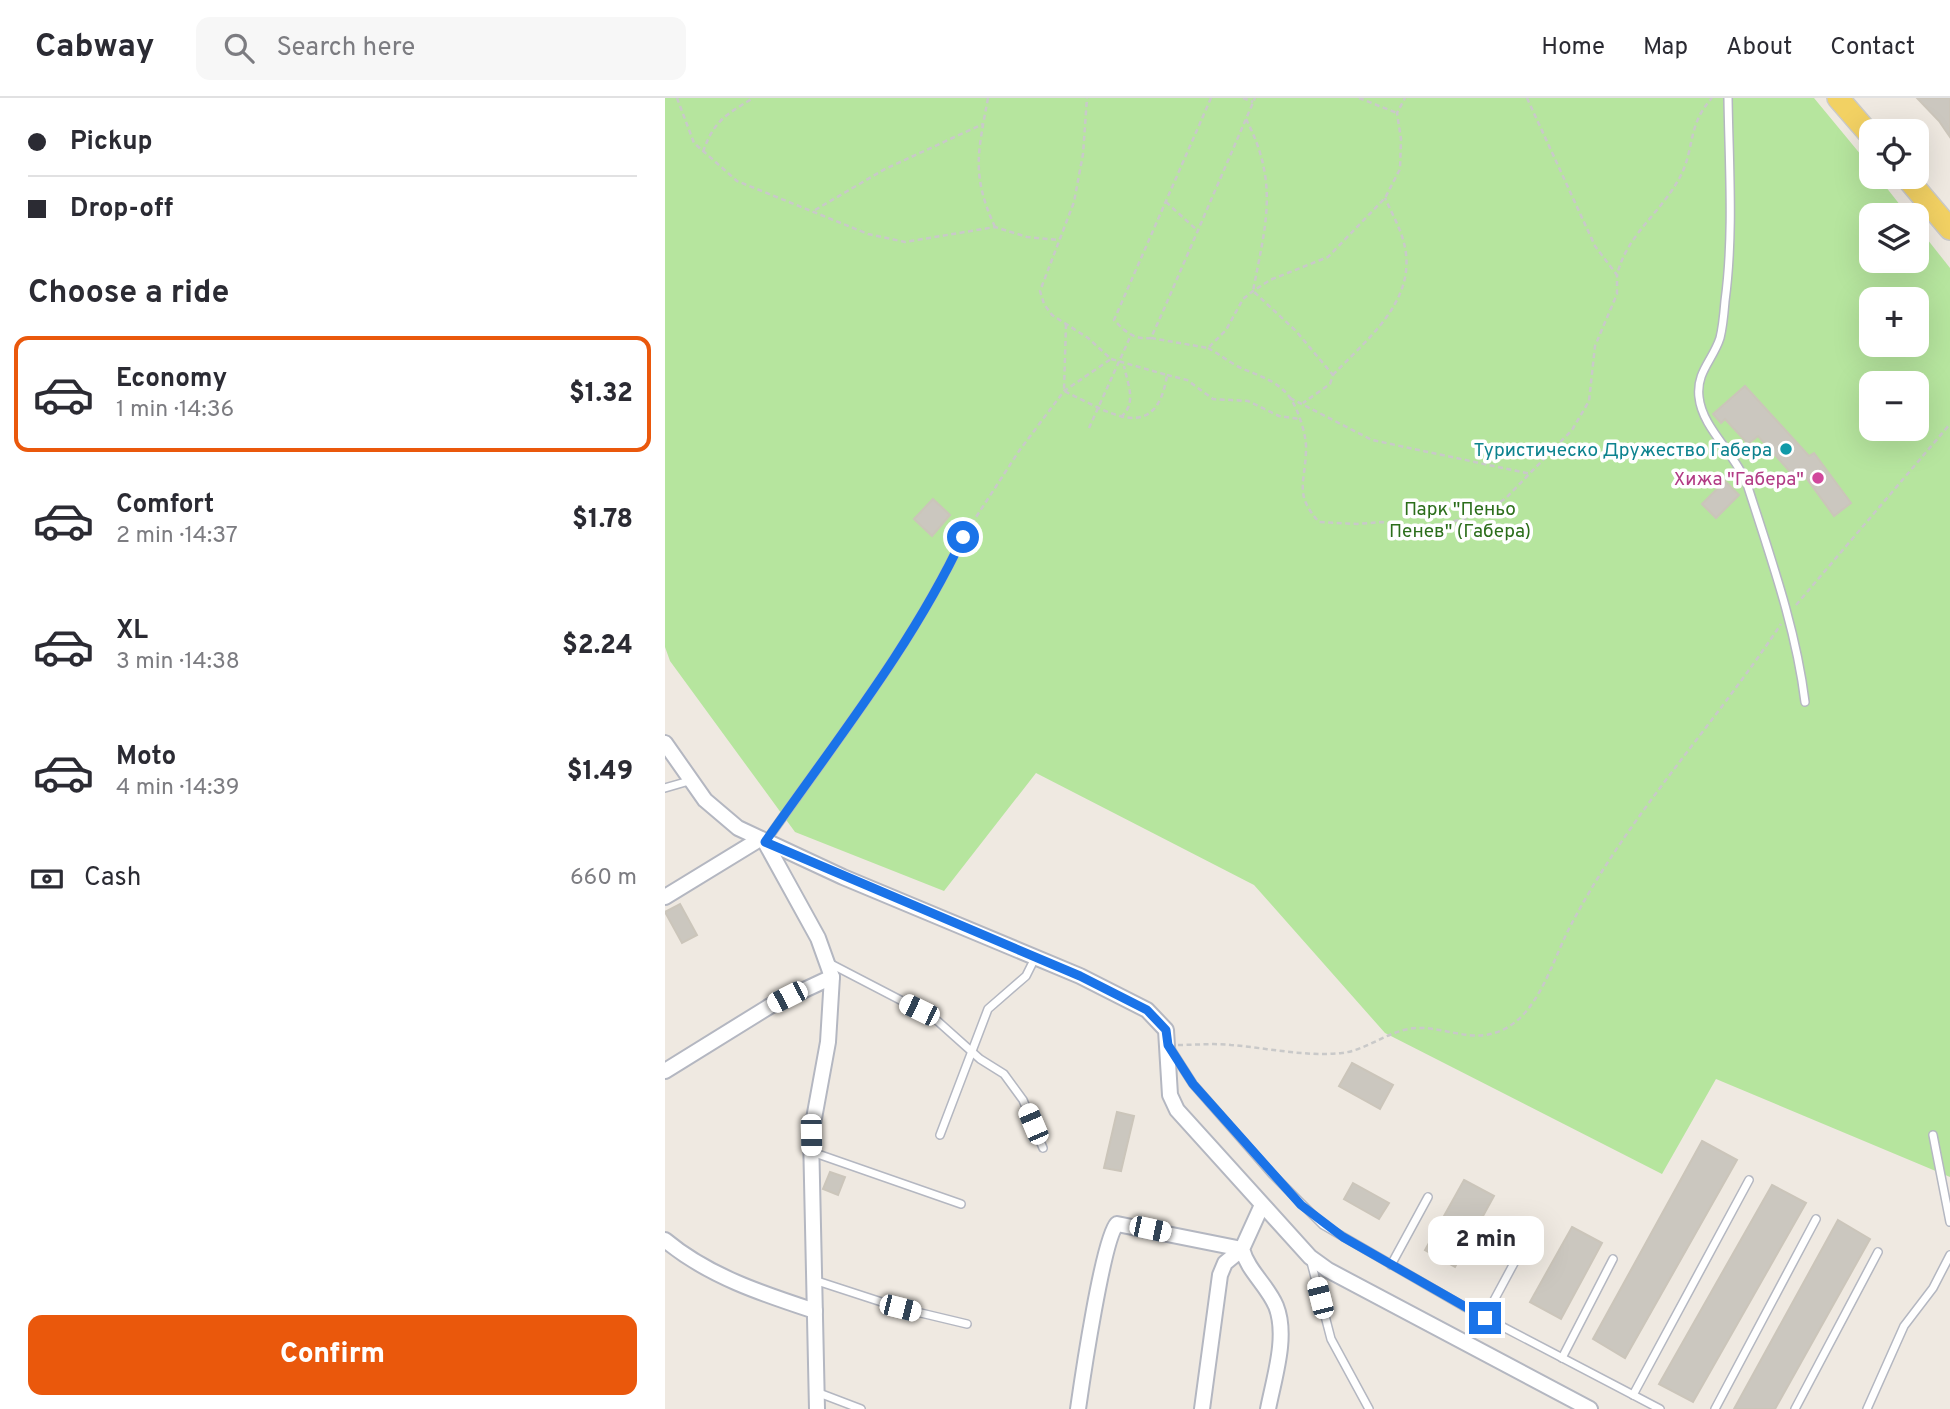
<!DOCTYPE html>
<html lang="en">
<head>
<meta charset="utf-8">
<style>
  body { margin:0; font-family:Overpass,sans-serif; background:#f7f7f7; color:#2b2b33; height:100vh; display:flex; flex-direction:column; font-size:26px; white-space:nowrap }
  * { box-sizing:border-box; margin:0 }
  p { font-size:23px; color:#7c7c81 }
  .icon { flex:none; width:38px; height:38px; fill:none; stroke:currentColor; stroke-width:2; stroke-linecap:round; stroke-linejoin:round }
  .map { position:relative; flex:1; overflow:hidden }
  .sheet { display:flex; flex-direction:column; background:#fff; width:665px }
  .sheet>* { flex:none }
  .banner { display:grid; align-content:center; height:154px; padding:0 28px; background:#fff }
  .controls { position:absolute; left:1194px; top:21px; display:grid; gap:14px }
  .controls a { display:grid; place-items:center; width:70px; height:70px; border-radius:14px; background:#fff; box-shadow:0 7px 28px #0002; font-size:35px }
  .end { position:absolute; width:32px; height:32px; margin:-16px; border:9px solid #1a73e8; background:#fff; box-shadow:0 0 0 4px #fff }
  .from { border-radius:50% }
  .bubble { position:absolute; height:49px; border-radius:14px; background:#fff; box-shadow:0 7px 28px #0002; font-size:23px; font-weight:800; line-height:49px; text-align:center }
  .car { position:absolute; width:21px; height:42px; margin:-21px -10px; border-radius:9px; box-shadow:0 0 5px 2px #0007; background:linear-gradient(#fff 24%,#345 0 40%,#fff 0 76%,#345 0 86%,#fff 0) }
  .banner b { display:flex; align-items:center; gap:24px; height:66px; font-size:26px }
  .banner b+b { border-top:2px solid #e1e1e2 }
  .banner i { width:18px; height:18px; background:#2b2b33 }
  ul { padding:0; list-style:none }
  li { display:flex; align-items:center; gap:21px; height:116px; margin:0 14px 10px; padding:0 14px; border:4px solid transparent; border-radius:14px }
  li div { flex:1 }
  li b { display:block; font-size:26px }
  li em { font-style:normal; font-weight:800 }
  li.current { border-color:#ea580c }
  li>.icon { width:63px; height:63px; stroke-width:1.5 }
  h2 { padding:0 28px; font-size:32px; line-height:84px }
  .pay { display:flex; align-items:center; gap:18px; height:77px; padding:0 28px; font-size:26px }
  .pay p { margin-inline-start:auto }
  .cta { display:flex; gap:14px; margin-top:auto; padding:14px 28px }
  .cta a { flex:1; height:80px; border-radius:14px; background:#ea580c; color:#fff; font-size:28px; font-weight:800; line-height:80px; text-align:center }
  header { display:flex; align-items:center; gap:42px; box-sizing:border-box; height:98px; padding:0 35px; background:#fff; border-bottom:2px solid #e1e1e2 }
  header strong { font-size:33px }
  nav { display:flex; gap:38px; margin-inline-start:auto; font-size:24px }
  .search { width:490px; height:63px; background:#f7f7f7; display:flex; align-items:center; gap:18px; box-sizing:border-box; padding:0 24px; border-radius:14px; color:#7c7c81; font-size:26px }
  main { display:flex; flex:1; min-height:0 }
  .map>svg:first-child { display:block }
</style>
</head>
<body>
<header>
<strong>Cabway</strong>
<div class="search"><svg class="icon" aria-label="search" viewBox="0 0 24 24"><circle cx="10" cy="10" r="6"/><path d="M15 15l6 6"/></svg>Search here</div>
<nav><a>Home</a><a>Map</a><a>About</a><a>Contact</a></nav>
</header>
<main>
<section class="sheet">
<div class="banner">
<b><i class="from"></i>Pickup</b>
<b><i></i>Drop-off</b>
</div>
<h2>Choose a ride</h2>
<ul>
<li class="current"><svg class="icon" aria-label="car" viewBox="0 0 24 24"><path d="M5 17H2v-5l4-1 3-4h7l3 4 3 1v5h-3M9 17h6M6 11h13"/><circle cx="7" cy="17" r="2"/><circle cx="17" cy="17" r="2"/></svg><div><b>Economy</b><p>1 min · 14:36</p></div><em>$1.32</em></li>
<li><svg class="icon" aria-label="car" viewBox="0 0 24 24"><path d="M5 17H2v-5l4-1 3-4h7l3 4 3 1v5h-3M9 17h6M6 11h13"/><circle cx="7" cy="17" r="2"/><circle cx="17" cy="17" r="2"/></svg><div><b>Comfort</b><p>2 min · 14:37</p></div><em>$1.78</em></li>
<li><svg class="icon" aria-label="car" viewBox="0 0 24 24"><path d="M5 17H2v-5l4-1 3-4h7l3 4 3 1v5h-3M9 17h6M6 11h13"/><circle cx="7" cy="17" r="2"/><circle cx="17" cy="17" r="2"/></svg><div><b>XL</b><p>3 min · 14:38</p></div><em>$2.24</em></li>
<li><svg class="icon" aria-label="car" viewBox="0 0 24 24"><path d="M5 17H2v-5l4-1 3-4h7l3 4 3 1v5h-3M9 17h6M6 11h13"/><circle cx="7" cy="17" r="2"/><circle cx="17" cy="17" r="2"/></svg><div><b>Moto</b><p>4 min · 14:39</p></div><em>$1.49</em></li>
</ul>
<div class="pay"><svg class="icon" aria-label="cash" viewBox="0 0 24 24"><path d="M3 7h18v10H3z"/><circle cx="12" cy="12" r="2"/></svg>Cash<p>660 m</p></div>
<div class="cta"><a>Confirm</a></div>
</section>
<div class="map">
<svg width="1285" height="1311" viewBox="0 0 1285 1311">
  <rect width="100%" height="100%" fill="#efe9e1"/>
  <path fill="#b6e59e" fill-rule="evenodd" d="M0 0H1149L1206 69V79H1213L1243 117H1206V163H1251V127L1285 170V1079L1051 981 997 1076 720 935 589 787 371 675 279 793 130 734 5 563 0 549ZM1206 201H1251V247H1206ZM1206 285H1251V331H1206Z"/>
  <g fill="#cbc7bf" stroke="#cbc5ba" stroke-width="2">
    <path d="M1252 0H1285V39L1274 23Z"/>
    <path d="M1080 288 1144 358 1149 355 1186 405 1169 418 1134 370 1127 376 1093 338 1083 346 1060 321 1056 325 1048 316Z"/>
    <path d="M1060 383 1074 397 1051 420 1037 406Z"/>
    <path d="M268 401 285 417 267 438 249 421Z"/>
    <path d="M15 806 32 837 17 845 0 814Z"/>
    <path d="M687 965 728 987 715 1011 674 988Z"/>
    <path d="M452 1014 469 1018 456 1073 439 1070Z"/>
    <path d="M1037 1043 1072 1062 960 1260 928 1241Z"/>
    <path d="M165 1074 180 1079 173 1097 158 1091Z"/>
    <path d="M799 1082 829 1098 790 1169 760 1152Z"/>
    <path d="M688 1085 724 1105 714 1121 679 1101Z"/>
    <path d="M1107 1087 1141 1105 1028 1304 994 1286Z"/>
    <path d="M1173 1122 1205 1141 1110 1311H1069Z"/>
    <path d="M907 1129 937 1145 896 1221 865 1204Z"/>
  </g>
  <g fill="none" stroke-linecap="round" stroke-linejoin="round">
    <g stroke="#b4b7c1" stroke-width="10">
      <g id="lane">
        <path d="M1063 0C1064 67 1069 136 1060 203 1059 215 1058 228 1055 240 1048 262 1031 274 1034 299 1037 330 1070 355 1082 386 1105 458 1131 530 1140 604"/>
        <path d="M0 690 24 683"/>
        <path d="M101 743C169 645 247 548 298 439"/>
        <path d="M164 865 268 919 315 961 339 976 358 1002 378 1050"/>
        <path d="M505 950 528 986 607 1076 658 1127 798 1208 995 1311"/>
        <path d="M275 1037 323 911 361 878 370 860"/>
        <path d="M1268 1037 1285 1124"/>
        <path d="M147 1054 296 1106"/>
        <path d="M645 1160 666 1241 704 1311"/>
        <path d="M726 1167 763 1099"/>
        <path d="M149 1182 235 1210 302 1226"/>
        <path d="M820 1219 855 1154"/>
        <path d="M897 1260 948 1161"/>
        <path d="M154 1295 196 1311"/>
        <path d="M968 1297 1084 1082"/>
        <path d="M1050 1311 1151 1121"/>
        <path d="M1130 1311 1213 1154"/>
        <path d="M1202 1311 1239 1228 1268 1190 1285 1157"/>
      </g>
    </g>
    <g stroke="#b4b7c1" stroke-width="18">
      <g id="street">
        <path d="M0 645 40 702 73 730 178 779 415 878 482 912 501 932 505 997 512 1012 645 1159 663 1172 925 1311"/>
        <path d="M100 744 153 840 167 879 163 944 146 1037 152 1311"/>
        <path d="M0 799 95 741"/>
        <path d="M0 973 105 908 167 879"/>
        <path d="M597 1107 577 1151C583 1173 602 1187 611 1208 623 1238 609 1280 603 1311"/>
        <path d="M0 1142C43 1178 98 1196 150 1213"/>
        <path d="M413 1311C417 1283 438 1140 452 1126L577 1151 560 1165 555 1177 537 1311"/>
      </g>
    </g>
    <g stroke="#c9c9c9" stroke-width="24">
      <g id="primary">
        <path d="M1173 0 1206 38"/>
        <path d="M1241 79 1285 131"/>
      </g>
    </g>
    <g stroke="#c9c9c9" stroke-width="2.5" stroke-dasharray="5 3.5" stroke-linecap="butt">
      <path d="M12 0 29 45 72 83 203 136 240 144 330 129 362 139 393 142"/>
      <path d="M323 0C313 54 306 77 330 129"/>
      <path d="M546 0 449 222C460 234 470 242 486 240L499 211 590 0"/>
      <path d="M578 0 588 4"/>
      <path d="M694 0 732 15"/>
      <path d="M862 0 930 148 952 177C962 136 996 115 1015 79 1030 51 1022 27 1047 0"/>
      <path d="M581 21C614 85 601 125 588 193L631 233 668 277 665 286 638 305"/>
      <path d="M38 54C49 22 61 17 88 0"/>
      <path d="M501 104 533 133"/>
      <path d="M150 112 220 71 318 26"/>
      <path d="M401 226 399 293C442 313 491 349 502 277L446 261 423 240 387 217 379 206 375 193 409 104 418 56 422 0"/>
      <path d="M486 240 543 250 561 232 578 201 588 193 605 182 663 159 720 100 735 71 736 41 732 15 740 0"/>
      <path d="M543 250C554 256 564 264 576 270 594 278 614 283 626 301 634 314 642 338 641 353 640 386 629 396 654 424L692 426 717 424 738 430 757 431 814 417 840 401 907 332 924 303 930 248 952 196V177"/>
      <path d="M502 277 522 282 548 301 583 303 614 318 634 321"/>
      <path d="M668 277C699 244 747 207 741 156 739 136 728 118 720 100"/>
      <path d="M625 300 707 342 866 376"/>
      <path d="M456 319C472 305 463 287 459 268"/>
      <path d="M424 330 466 237"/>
      <path d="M302 433 354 353 399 293 446 261"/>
      <path d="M1131 507 1285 326"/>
      <path d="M513 947C531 947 549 945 566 947 603 950 641 959 677 955 703 952 725 931 752 930 781 929 806 945 835 933 875 917 888 859 907 825 964 717 1049 627 1116 526"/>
    </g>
    <use href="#lane" stroke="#fff" stroke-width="7"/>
    <use href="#street" stroke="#fff" stroke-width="14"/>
    <use href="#primary" stroke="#f2d163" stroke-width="21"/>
  </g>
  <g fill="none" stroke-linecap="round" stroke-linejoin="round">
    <path stroke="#1a73e8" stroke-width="9" d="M298 439C247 548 169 645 100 744L415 878 482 912 501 932 503 947 528 986 636 1107 678 1139 820 1220"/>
  </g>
  <circle fill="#0f9aa8" stroke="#fff" stroke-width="2.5" cx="1121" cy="351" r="7"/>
  <circle fill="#d1479c" stroke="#fff" stroke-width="2.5" cx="1153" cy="380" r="7"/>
  <g text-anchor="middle" stroke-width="7" stroke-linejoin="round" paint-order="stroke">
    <g font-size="19" fill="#0d838f" stroke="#fff" text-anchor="end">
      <text x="1107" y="358">Туристическо Дружество Габера</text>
    </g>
    <g font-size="19" fill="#b23c85" stroke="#fff" text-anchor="end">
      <text x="1139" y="387">Хижа "Габера"</text>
    </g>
    <g font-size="19" fill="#2c6e1b" stroke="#fff">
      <text x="795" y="417">Парк "Пеньо<tspan x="795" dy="22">Пенев" (Габера)</tspan></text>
    </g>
  </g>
</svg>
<div class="controls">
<a><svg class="icon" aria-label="locate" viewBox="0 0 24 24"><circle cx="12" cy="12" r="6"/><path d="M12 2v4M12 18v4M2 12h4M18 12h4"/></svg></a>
<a><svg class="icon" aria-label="layers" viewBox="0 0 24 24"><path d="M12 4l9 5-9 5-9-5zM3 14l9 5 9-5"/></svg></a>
<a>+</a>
<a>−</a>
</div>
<i class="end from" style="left:298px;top:439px"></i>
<i class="end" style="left:820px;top:1220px"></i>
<div class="bubble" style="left:763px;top:1118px;width:116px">2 min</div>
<i class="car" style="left:122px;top:899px;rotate:243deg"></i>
<i class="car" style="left:254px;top:912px;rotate:296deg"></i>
<i class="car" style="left:368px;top:1026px;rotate:337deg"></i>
<i class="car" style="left:146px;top:1037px;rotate:179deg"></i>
<i class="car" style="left:485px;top:1131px;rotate:102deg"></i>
<i class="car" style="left:655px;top:1200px;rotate:346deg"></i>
<i class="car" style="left:235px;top:1210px;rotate:104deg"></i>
</div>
</main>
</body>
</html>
